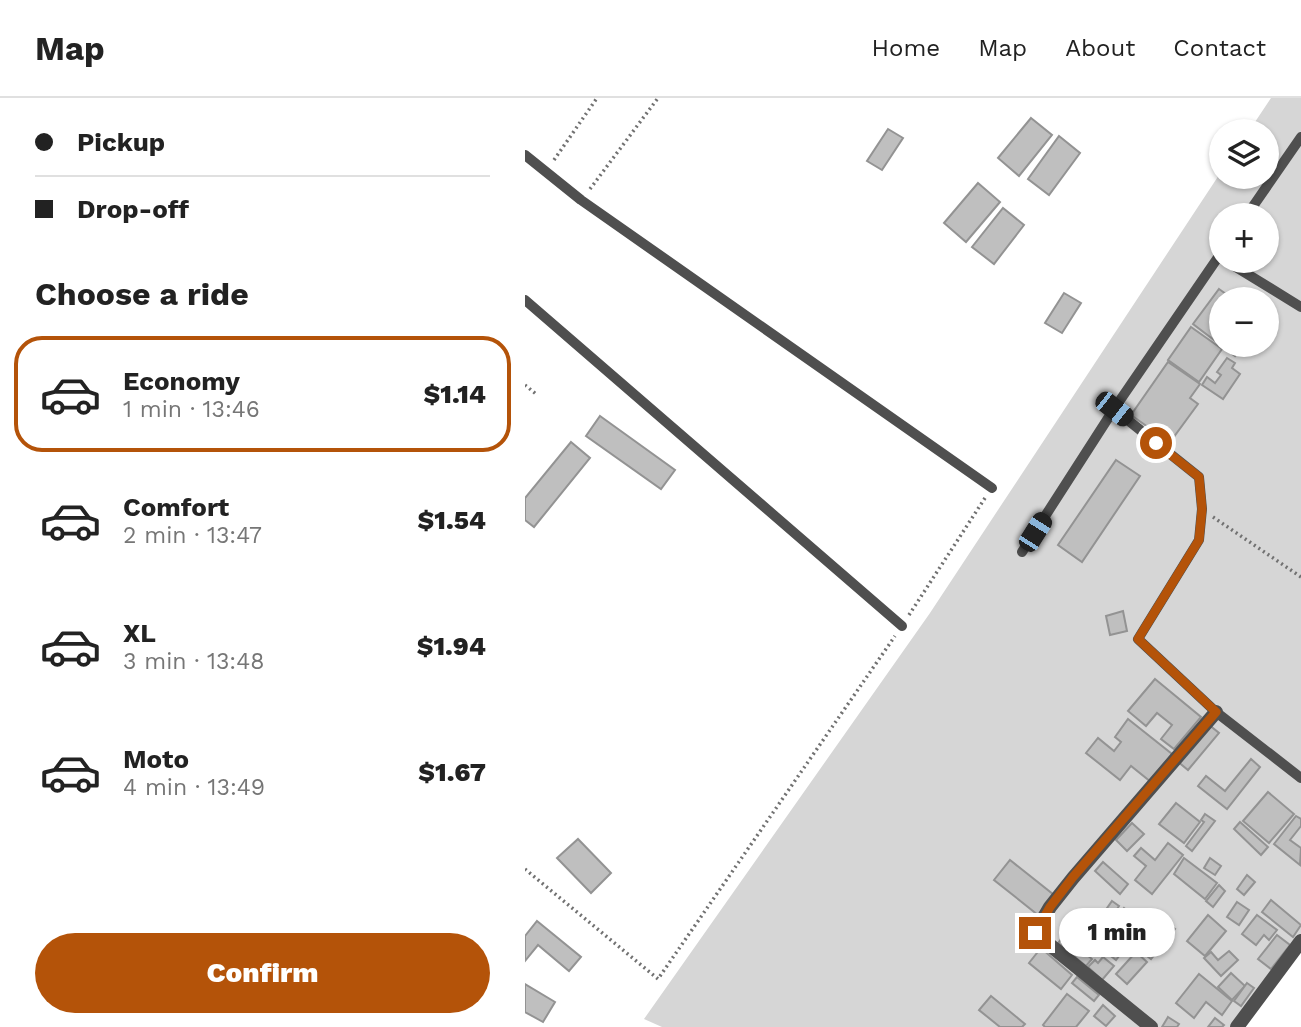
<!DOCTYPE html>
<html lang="en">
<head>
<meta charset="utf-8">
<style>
  body { margin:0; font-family:"Work Sans",sans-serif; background:#f2f2f2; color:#222; height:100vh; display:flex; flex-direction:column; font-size:26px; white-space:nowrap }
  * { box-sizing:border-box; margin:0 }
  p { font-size:23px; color:#767676 }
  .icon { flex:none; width:38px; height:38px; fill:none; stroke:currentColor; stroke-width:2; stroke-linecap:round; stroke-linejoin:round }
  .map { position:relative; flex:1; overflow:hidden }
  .drawer { display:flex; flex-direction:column; background:#fff; width:525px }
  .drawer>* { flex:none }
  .hud { display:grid; align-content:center; height:154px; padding:0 35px; background:#fff }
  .controls { position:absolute; left:684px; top:21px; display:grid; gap:14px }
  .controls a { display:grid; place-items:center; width:70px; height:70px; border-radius:50%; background:#fff; box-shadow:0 2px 5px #0004; font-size:35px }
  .end { position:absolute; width:32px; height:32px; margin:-16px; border:9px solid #b45309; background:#fff; box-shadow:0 0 0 4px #fff }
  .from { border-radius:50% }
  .bubble { position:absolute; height:49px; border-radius:24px; background:#fff; box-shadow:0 2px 5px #0004; font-size:23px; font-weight:800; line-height:49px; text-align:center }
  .car { position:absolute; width:21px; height:42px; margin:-21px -10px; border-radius:9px; box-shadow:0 0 5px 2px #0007; background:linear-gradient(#222 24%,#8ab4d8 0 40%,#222 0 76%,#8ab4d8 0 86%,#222 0) }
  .hud b { display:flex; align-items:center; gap:24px; height:66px; font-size:26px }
  .hud b+b { border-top:2px solid #e0e0e0 }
  .hud i { width:18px; height:18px; background:#222 }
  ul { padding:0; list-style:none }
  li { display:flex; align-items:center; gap:21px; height:116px; margin:0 14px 10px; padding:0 21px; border:4px solid transparent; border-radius:28px }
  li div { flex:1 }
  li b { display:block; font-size:26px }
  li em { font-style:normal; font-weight:800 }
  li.active { border-color:#b45309 }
  li>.icon { width:63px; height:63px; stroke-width:1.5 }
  h2 { padding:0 35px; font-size:32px; line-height:84px }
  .primary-button { display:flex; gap:14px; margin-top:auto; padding:14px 35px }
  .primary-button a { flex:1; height:80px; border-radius:42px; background:#b45309; color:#fff; font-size:28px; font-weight:800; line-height:80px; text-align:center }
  header { display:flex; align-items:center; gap:42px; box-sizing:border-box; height:98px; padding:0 35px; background:#fff; border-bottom:2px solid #e0e0e0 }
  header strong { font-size:33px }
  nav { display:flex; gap:38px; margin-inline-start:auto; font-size:24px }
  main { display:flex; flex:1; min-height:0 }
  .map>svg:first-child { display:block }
</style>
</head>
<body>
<header>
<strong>Map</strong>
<nav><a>Home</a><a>Map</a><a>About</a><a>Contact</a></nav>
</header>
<main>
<section class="drawer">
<div class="hud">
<b><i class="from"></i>Pickup</b>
<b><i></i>Drop-off</b>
</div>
<h2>Choose a ride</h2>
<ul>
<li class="active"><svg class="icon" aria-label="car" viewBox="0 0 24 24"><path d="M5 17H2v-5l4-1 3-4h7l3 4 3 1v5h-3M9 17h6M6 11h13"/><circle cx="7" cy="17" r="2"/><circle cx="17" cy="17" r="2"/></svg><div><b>Economy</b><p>1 min · 13:46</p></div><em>$1.14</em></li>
<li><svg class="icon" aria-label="car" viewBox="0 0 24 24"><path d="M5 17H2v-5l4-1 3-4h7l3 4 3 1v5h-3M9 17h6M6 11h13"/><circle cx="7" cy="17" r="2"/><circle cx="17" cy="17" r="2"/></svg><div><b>Comfort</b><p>2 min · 13:47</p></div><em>$1.54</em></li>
<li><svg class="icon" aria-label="car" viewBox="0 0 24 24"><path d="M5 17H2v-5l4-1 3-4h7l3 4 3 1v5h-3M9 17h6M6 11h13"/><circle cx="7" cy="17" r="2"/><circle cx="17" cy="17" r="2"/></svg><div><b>XL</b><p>3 min · 13:48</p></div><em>$1.94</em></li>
<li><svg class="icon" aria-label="car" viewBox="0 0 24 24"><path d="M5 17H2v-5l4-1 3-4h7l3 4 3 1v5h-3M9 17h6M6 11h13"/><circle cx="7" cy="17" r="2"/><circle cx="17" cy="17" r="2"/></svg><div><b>Moto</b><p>4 min · 13:49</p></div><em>$1.67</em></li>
</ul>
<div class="primary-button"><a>Confirm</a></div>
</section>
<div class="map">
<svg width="776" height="929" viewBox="0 0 776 929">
  <rect width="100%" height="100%" fill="#fff"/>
  <path fill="#d6d6d6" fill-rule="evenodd" d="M746 0H776V852L717 929H137L119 921 405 515 696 74V79H742V33H724ZM696 117H742V163H696ZM696 201H742V247H696Z"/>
  <g fill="#bfbfbf" stroke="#939393" stroke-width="2">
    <path d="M506 20 527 37 494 78 473 60Z"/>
    <path d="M363 31 378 40 357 72 342 63Z"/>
    <path d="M534 38 555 55 524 97 503 81Z"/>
    <path d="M453 85 475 104 441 144 419 125Z"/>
    <path d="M478 110 499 127 469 166 447 149Z"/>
    <path d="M694 191 708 201H696V247H718L710 258 668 226Z"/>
    <path d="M539 195 556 205 537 235 520 225Z"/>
    <path d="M666 229 697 251 674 284 643 262Z"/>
    <path d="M702 260 710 265 707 270 715 276 698 301 677 287 682 279 690 285 696 277 692 274Z"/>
    <path d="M643 264 675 286 665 300 673 306 648 340 640 334 637 339 606 317Z"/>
    <path d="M75 318 150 372 136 391 61 338Z"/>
    <path d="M46 344 65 360 9 429 0 422V400Z"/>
    <path d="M591 362 615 378 557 464 533 447Z"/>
    <path d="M598 513 602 533 585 537 581 518Z"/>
    <path d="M630 581 676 619 649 651 636 641 647 627 632 615 621 628 603 613Z"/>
    <path d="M603 621 647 656 626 684 606 668 595 682 561 655 573 640 589 653 596 644 590 639Z"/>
    <path d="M683 626 694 635 663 672 652 663Z"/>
    <path d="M726 661 735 669 702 711 673 688 681 678 700 693Z"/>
    <path d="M743 694 769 716 744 745 718 723Z"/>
    <path d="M651 705 675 724 659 745 634 726Z"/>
    <path d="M680 716 690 723 667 753 661 748 679 724 676 722Z"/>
    <path d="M771 718 776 721V728L765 742 776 750 775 767 749 746Z"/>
    <path d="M715 724 743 749 736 757 709 731Z"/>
    <path d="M607 725 619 736 602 753 591 742Z"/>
    <path d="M53 741 86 775 66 795 32 760Z"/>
    <path d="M643 745 658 757 627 796 610 782 621 768 609 758 616 750 630 762Z"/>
    <path d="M659 760 692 785 680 801 649 776Z"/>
    <path d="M685 760 696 768 690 777 679 770Z"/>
    <path d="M485 762 529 797 513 817 469 782Z"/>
    <path d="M578 764 603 786 595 796 570 773Z"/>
    <path d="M722 777 730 784 719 797 712 791Z"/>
    <path d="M694 787 700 793 688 809 681 803Z"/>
    <path d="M746 802 776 827 768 839 737 814Z"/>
    <path d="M587 803 594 808 574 838 566 833Z"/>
    <path d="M712 804 724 812 714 827 702 819Z"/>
    <path d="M599 810 619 825 591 862 571 846Z"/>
    <path d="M631 816 650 831 626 861 612 850 623 835 618 831Z"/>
    <path d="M683 817 701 833 680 858 662 843Z"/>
    <path d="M732 817 752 832 744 842 739 837 731 847 717 836Z"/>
    <path d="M12 823 56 859 44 873 13 847 0 863V838Z"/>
    <path d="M546 829 557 838 550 847 567 861 561 868 533 845Z"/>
    <path d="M752 837 765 847 746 871 733 861Z"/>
    <path d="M516 850 547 877 536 891 504 865Z"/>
    <path d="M704 853 713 862 696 878 679 860 686 854 693 862Z"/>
    <path d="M611 854 622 864 602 886 591 876Z"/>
    <path d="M578 859 589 868 577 882 563 869 570 862 573 865Z"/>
    <path d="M706 875 720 888 707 902 693 889Z"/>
    <path d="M674 876 707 903 697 917 681 904 669 920 651 905Z"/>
    <path d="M552 879 574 897 569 903 547 885Z"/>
    <path d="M722 885 729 890 716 908 709 903Z"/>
    <path d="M0 886 30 904 18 924 0 914Z"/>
    <path d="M542 896 564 913 551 929H520L518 927Z"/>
    <path d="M466 898 500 926 497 929H475L454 912Z"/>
    <path d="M578 907 590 918 581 928 569 918Z"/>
    <path d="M643 919 654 926 652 929H637Z"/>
    <path d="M690 920 699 927 697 929H683Z"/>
  </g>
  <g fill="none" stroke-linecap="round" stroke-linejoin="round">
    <g stroke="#717171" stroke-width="3.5" stroke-dasharray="2 3.5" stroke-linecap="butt">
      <path d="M29 62 72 0"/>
      <path d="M65 91 133 0"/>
      <path d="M0 287 11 296"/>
      <path d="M688 419 776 479"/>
      <path d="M384 517 460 400"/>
      <path d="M0 771 133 881 370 538"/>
    </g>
    <g stroke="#4f4f4f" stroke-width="10">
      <path d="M0 57 56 102 467 390"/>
      <path d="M722 117 776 39"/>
      <path d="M696 155 589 311 674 379 677 411 674 442 613 541 691 614 776 680"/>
      <path d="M701 163 776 209"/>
      <path d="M0 202 377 528"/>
      <path d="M497 454 589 311"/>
    </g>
    <g stroke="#4f4f4f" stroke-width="14">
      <path d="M626 929 510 835 525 809 548 780 691 614"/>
      <path d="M712 929 776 843"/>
    </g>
  </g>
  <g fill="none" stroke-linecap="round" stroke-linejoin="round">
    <path stroke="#b45309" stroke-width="9" d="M510 835 525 809 548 779 691 614 613 541 674 442 677 411 674 379 631 345"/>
  </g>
</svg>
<div class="controls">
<a><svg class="icon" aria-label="layers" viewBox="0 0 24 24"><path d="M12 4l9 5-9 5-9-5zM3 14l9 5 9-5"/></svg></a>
<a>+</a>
<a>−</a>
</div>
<i class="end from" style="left:631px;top:345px"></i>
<i class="end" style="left:510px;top:835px"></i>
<div class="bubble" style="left:534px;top:810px;width:116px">1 min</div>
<i class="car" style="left:589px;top:311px;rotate:128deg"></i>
<i class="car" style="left:510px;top:434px;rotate:32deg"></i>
</div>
</main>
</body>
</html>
